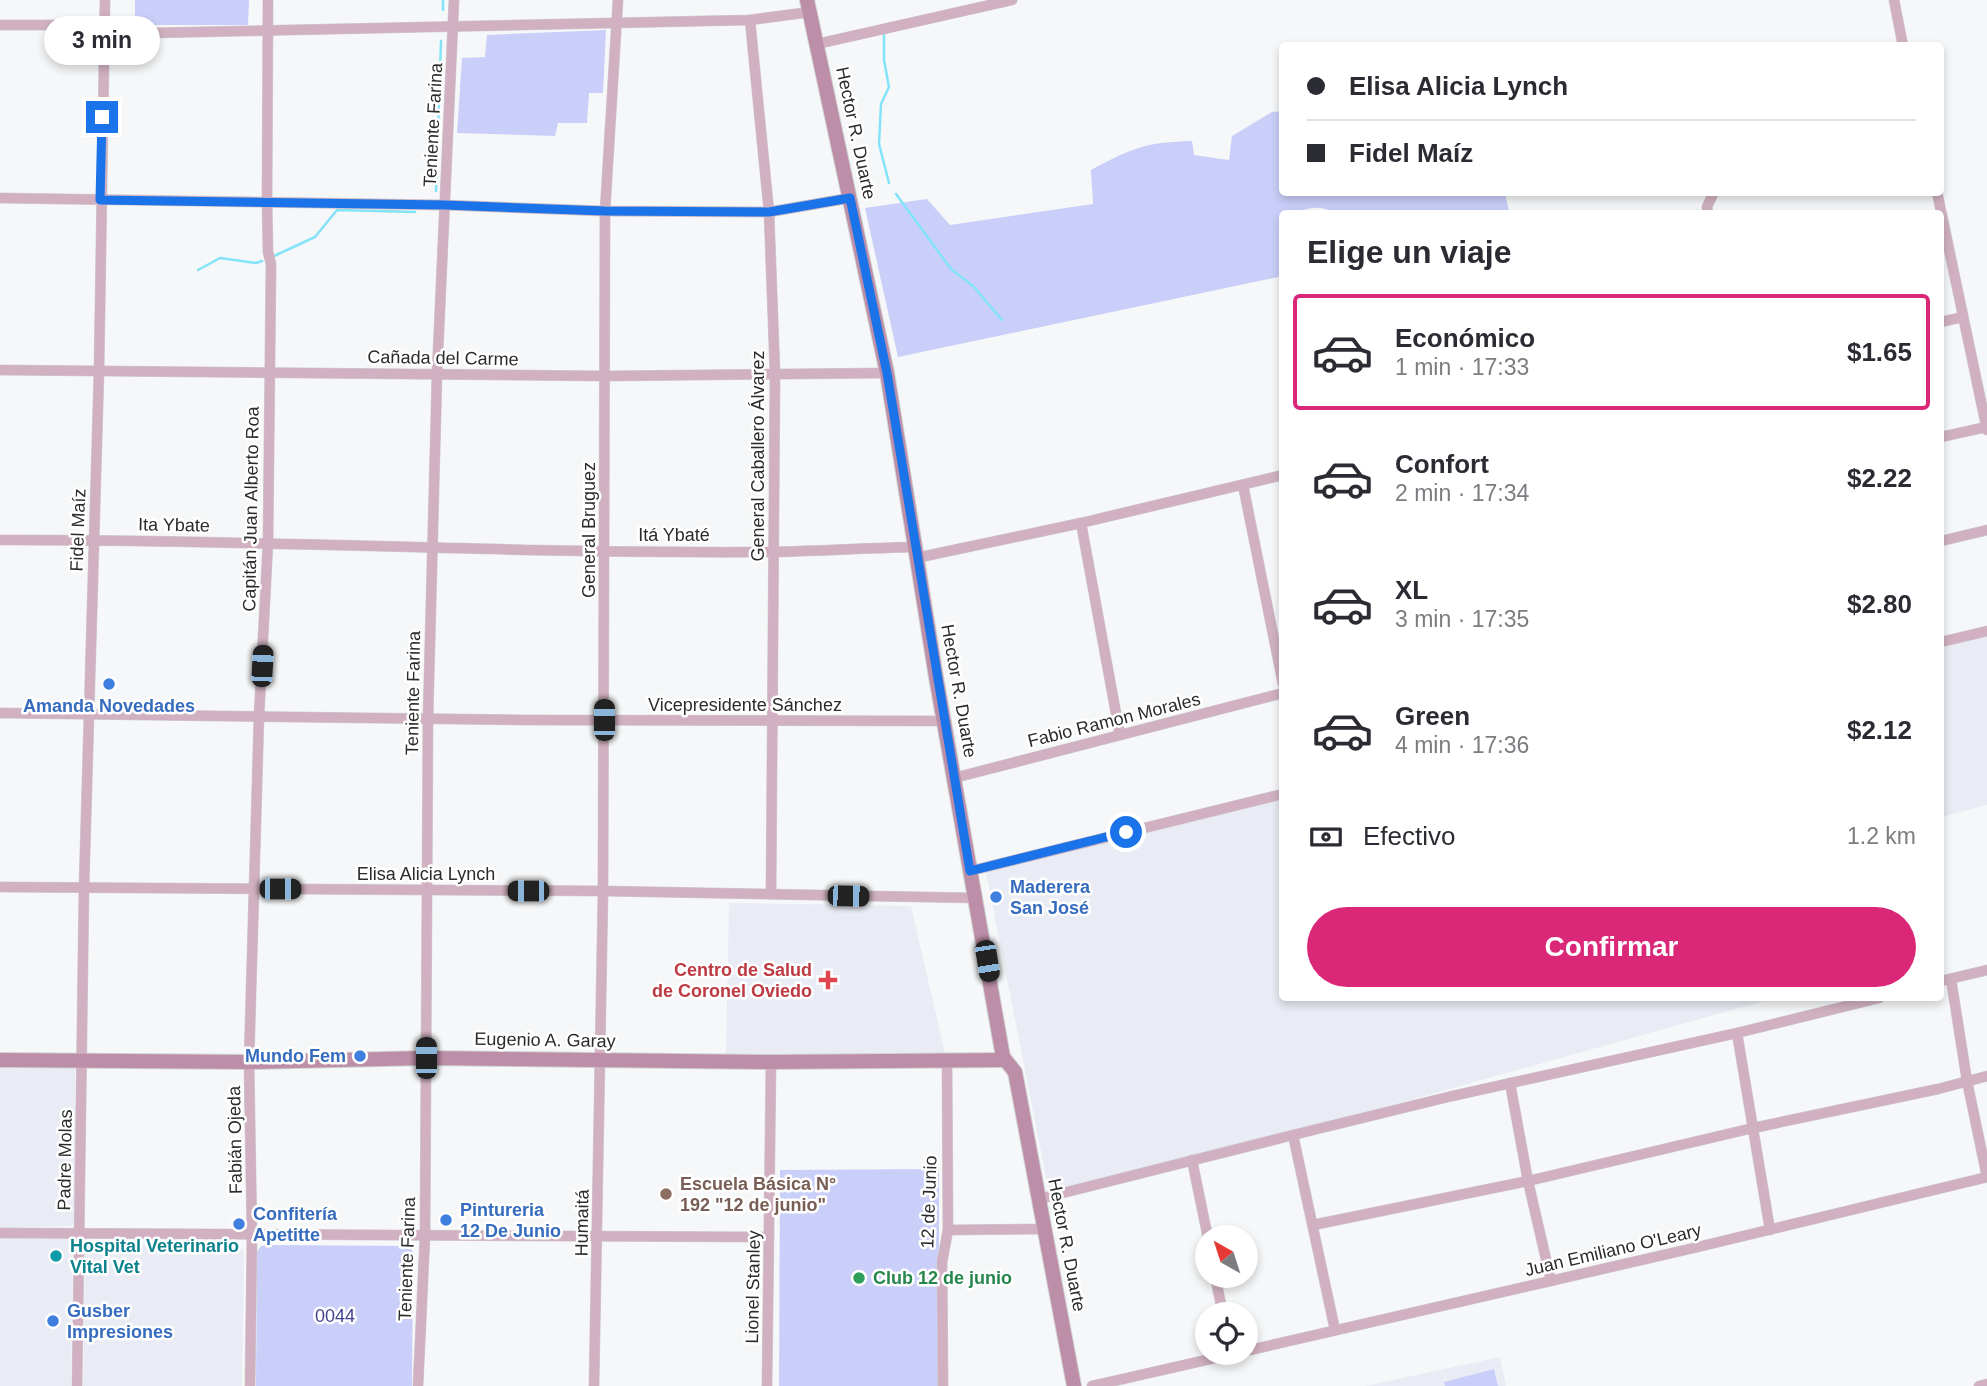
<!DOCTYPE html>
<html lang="es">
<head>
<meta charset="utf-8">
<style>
  body { margin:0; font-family:Arial,sans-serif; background:#f7f7f7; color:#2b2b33; height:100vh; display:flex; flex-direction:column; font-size:26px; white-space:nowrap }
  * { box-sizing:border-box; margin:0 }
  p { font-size:23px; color:#7c7c81 }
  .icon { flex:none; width:38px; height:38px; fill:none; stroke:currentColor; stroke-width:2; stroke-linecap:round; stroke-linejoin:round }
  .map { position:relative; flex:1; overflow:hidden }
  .side { position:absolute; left:1279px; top:210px; width:665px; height:791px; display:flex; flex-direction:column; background:#fff; border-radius:7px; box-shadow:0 4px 10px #0003 }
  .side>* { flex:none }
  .hud { position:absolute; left:1279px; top:42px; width:665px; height:154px; border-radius:7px; box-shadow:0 4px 10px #0003; display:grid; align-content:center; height:154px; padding:0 28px; background:#fff }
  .needle { width:46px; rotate:321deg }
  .controls { position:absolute; left:1195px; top:1225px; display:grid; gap:14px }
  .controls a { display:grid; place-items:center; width:63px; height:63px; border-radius:50%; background:#fff; box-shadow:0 4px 10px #0003; font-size:35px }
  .end { position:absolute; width:32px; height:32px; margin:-16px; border:9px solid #1a73e8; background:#fff; box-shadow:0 0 0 4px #fff }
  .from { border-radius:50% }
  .bubble { position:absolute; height:49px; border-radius:24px; background:#fff; box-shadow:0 4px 10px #0003; font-size:23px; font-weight:600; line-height:49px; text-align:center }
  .car { position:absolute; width:21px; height:42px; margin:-21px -10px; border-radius:9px; box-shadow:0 0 5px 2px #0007; background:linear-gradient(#222 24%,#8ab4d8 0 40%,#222 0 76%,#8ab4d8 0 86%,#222 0) }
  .hud b { display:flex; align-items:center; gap:24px; height:66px; font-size:26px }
  .hud b+b { border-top:2px solid #e1e1e2 }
  .hud i { width:18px; height:18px; background:#2b2b33 }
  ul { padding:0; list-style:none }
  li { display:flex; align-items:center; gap:21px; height:116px; margin:0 14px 10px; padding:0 14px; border:4px solid transparent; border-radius:7px }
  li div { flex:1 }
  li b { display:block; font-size:26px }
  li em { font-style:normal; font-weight:600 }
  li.active { border-color:#db2777 }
  li>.icon { width:63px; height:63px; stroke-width:1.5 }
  h2 { padding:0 28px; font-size:32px; line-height:84px }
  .pay { display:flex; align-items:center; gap:18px; height:77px; padding:0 28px; font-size:26px }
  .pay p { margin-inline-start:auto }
  .primary-button { display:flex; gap:14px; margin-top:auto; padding:14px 28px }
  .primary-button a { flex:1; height:80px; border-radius:42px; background:#db2777; color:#fff; font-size:28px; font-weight:600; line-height:80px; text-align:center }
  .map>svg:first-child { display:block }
</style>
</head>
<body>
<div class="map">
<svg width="1987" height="1386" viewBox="0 0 1987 1386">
  <rect width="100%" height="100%" fill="#f6f7f8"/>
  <g fill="#eaecf5">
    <path d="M1987 627V805L1941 817V638Z"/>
    <path d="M1283 799V998H1775L1249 1145 1049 1192 986 872Z"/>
    <path d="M729 903 911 906 945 1053 726 1056Z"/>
    <path d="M0 1065 72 1067 75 1069V1220L72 1226 0 1228Z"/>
    <path d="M0 1238 67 1239 73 1243 71 1386H0Z"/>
    <path d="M92 1244 241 1247 244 1253 242 1386H83L85 1251 86 1248Z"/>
    <path d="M1500 1357 1506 1386H1365Z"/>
  </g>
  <g fill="#c9cff9">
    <path d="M135 0H249L248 25H135Z"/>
    <path d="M606 30 603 93H589L587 123H558L555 136 457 133 462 58 485 57 487 35Z"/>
    <path d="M1283 111V192L1505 193 1509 211 1499 214H1334C1318 200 1298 214 1283 214V276L898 357 865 208 927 199 950 225 1093 204 1091 170C1132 148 1146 142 1192 141L1194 155 1229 160 1232 136 1272 112Z"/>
    <path d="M939 1169V1386H779L780 1170Z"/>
    <path d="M265 1245 409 1246 413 1252 412 1386H256L257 1252 261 1246Z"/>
    <path d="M1494 1369 1498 1386H1445L1444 1382Z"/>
  </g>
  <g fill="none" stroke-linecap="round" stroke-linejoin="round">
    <g stroke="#83e3f9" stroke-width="2.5">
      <path d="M443 10V0"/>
      <path d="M884 34V60L889 87 881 104 879 144 889 183"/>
      <path d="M436 191 441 41"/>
      <path d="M896 194 951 269 973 286 1002 320"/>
      <path d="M272 257 315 237 337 210 415 212"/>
      <path d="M198 270 220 258 256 263 262 261"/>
    </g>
    <g stroke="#d1d2d3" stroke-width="11">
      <g id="street">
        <path d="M1894 0 1903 46"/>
        <path d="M750 20 769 212 775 373 771 894"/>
        <path d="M0 25H104"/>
        <path d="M104 34 750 20 810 12"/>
        <path d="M817 44 1012 0"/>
        <path d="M1937 192 1987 430"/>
        <path d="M0 198 444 205 605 211 769 212 850 198"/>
        <path d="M1708 214 1707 207 1714 192"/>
        <path d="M1941 322 1963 317"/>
        <path d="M0 370 606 376 887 373"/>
        <path d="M1941 437 1986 427"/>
        <path d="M1243 485 1283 684"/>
        <path d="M1081 523 1120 735"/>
        <path d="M0 540C257 539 515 554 772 552 819 551 867 548 915 547"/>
        <path d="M1941 541 1987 530"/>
        <path d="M916 558 1081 523 1283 475"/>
        <path d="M1941 642 1987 631"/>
        <path d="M0 713 520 720 944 721"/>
        <path d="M954 778 1283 693"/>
        <path d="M970 871 1283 794"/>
        <path d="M0 887 603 891 977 898"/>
        <path d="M1951 979 1967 1081 1987 1177"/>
        <path d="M1941 981 1987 970"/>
        <path d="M1737 1033 1770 1230"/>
        <path d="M1510 1083 1528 1181 1551 1281"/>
        <path d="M1293 1135 1448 1097 1737 1033 1879 998"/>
        <path d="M1192 1160 1208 1238"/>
        <path d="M1039 1199 1293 1135 1335 1330"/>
        <path d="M1313 1225 1528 1181 1753 1128 1938 1089 1987 1076"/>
        <path d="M948 1230 1045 1229"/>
        <path d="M0 1233 769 1237"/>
        <path d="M1215 1276 1223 1314"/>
        <path d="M1246 1351 1698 1247 1987 1177"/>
        <path d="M77 1386 84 887 99 371 105 0"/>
        <path d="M250 1386 252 1236 249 1062 259 716 268 542 271 264 268 252 267 202 268 0"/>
        <path d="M418 1386 425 1236 428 718 437 374 454 0"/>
        <path d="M594 1386 603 891 605 211 618 0"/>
        <path d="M767 1386 771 1062"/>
        <path d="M943 1386 942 1262 948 1230 947 1061"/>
        <path d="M1092 1386 1237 1353"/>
        <path d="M1979 1386 1987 1384"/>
      </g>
    </g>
    <g stroke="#d1d2d3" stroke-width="16">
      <g id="secondary">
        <path d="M807 0 887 373 936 677 1003 1057 1015 1072 1074 1386"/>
        <path d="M0 1060 249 1062 426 1058 771 1062 1005 1060"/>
      </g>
    </g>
    <use href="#street" stroke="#d1b1c1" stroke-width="10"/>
    <use href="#secondary" stroke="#bd8ea7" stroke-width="14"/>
  </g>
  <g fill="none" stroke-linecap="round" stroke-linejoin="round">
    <path stroke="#1a73e8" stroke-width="9" d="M102 117 100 200 444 205 605 211 769 212 850 198 887 373 970 871 1126 832"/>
  </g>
  <g fill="#3f7fe0" stroke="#fff" stroke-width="2.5">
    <circle cx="109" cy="684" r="7"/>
    <circle cx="996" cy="897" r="7"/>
    <circle cx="360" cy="1056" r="7"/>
    <circle cx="446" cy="1220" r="7"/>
    <circle cx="239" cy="1224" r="7"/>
    <circle cx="53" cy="1321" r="7"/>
  </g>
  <path fill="#e0444e" stroke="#fff" stroke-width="2.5" d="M824.5 969.5h7v7h7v7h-7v7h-7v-7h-7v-7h7z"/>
  <circle fill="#8d6e63" stroke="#fff" stroke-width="2.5" cx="666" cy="1194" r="7"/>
  <circle fill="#0f9aa8" stroke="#fff" stroke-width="2.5" cx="56" cy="1256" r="7"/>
  <circle fill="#2e9e5b" stroke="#fff" stroke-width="2.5" cx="859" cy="1278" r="7"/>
  <g text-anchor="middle" stroke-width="5" stroke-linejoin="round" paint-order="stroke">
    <g font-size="18" fill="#2b2b2b" stroke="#fff">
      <text transform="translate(433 125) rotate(-87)" y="6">Teniente Farina</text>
      <text transform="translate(856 133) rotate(78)" y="6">Hector R. Duarte</text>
      <text transform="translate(443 358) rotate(1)" y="6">Cañada del Carme</text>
      <text transform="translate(758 456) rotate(-90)" y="6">General Caballero Álvarez</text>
      <text transform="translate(251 509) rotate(-89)" y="6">Capitán Juan Alberto Roa</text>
      <text transform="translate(174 525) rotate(1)" y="6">Ita Ybate</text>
      <text transform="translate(78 530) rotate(-88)" y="6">Fidel Maíz</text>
      <text transform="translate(589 530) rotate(-90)" y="6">General Bruguez</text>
      <text x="674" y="541">Itá Ybaté</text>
      <text transform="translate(959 691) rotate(80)" y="6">Hector R. Duarte</text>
      <text transform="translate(413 693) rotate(-89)" y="6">Teniente Farina</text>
      <text x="745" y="711">Vicepresidente Sánchez</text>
      <text transform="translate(1114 720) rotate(-14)" y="6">Fabio Ramon Morales</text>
      <text x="426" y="880">Elisa Alicia Lynch</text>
      <text transform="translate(545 1040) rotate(1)" y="6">Eugenio A. Garay</text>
      <text transform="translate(235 1140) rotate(-91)" y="6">Fabián Ojeda</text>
      <text transform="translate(65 1160) rotate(-89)" y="6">Padre Molas</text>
      <text transform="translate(929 1202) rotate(-88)" y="6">12 de Junio</text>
      <text transform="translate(582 1223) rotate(-89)" y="6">Humaitá</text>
      <text transform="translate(1067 1245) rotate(79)" y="6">Hector R. Duarte</text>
      <text transform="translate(1613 1250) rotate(-13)" y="6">Juan Emiliano O'Leary</text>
      <text transform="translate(407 1259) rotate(-88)" y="6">Teniente Farina</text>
      <text transform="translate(753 1287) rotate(-89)" y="6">Lionel Stanley</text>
    </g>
    <g font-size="18" font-weight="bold" fill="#366cbe" stroke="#fff" text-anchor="start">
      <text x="109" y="712" text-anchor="middle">Amanda Novedades</text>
      <text x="1010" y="893">Maderera<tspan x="1010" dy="21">San José</tspan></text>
      <text x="346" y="1062" text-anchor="end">Mundo Fem</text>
      <text x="460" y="1216">Pintureria<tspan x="460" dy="21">12 De Junio</tspan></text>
      <text x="253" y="1220">Confitería<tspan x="253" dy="21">Apetitte</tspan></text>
      <text x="67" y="1317">Gusber<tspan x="67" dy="21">Impresiones</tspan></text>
    </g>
    <g font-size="18" font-weight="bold" fill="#be3a42" stroke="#fff" text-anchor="end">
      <text x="812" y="976">Centro de Salud<tspan x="812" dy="21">de Coronel Oviedo</tspan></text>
    </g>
    <g font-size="18" font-weight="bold" fill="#785e54" stroke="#fff" text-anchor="start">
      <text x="680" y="1190">Escuela Básica N°<tspan x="680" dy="21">192 "12 de junio"</tspan></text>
    </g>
    <g font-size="18" font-weight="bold" fill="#0d838f" stroke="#fff" text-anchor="start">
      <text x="70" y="1252">Hospital Veterinario<tspan x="70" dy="21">Vital Vet</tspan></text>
    </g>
    <g font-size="18" font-weight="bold" fill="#27864d" stroke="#fff" text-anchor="start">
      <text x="873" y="1284">Club 12 de junio</text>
    </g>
    <g font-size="18" fill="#40418f" stroke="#fff">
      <text x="335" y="1322">0044</text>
    </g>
  </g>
</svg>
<div class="controls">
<a><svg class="needle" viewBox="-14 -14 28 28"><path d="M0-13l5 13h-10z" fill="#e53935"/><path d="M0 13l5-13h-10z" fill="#7c7c81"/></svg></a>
<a><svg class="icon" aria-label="locate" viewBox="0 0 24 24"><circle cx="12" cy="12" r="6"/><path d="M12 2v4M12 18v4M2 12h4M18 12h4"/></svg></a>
</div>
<i class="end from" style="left:1126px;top:832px"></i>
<i class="end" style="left:102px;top:117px"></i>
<div class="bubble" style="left:44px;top:16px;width:116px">3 min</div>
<i class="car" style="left:262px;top:666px;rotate:3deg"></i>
<i class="car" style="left:604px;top:720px;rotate:0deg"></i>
<i class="car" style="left:280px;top:889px;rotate:90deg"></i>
<i class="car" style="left:528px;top:891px;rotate:270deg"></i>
<i class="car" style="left:848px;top:896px;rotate:91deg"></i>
<i class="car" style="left:987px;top:961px;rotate:171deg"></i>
<i class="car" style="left:426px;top:1058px;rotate:0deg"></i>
<div class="hud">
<b><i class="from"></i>Elisa Alicia Lynch</b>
<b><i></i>Fidel Maíz</b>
</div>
<section class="side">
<h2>Elige un viaje</h2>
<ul>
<li class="active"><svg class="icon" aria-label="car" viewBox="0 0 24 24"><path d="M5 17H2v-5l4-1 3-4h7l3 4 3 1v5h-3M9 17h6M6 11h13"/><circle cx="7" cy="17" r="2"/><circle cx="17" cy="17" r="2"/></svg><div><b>Económico</b><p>1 min · 17:33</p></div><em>$1.65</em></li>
<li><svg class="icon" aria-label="car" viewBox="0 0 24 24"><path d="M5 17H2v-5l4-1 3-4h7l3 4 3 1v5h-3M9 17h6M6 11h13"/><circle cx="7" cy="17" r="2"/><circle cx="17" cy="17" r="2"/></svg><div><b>Confort</b><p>2 min · 17:34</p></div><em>$2.22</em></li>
<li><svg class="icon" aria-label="car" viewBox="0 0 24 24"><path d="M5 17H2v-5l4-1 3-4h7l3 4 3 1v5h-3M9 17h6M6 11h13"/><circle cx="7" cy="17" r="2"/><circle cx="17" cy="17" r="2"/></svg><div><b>XL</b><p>3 min · 17:35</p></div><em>$2.80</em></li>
<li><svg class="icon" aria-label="car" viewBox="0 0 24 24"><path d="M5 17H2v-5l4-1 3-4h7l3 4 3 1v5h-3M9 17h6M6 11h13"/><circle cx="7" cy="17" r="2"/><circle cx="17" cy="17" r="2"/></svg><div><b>Green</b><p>4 min · 17:36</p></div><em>$2.12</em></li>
</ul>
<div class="pay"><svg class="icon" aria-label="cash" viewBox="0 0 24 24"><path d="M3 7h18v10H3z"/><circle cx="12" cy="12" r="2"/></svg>Efectivo<p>1.2 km</p></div>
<div class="primary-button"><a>Confirmar</a></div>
</section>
</div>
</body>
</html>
